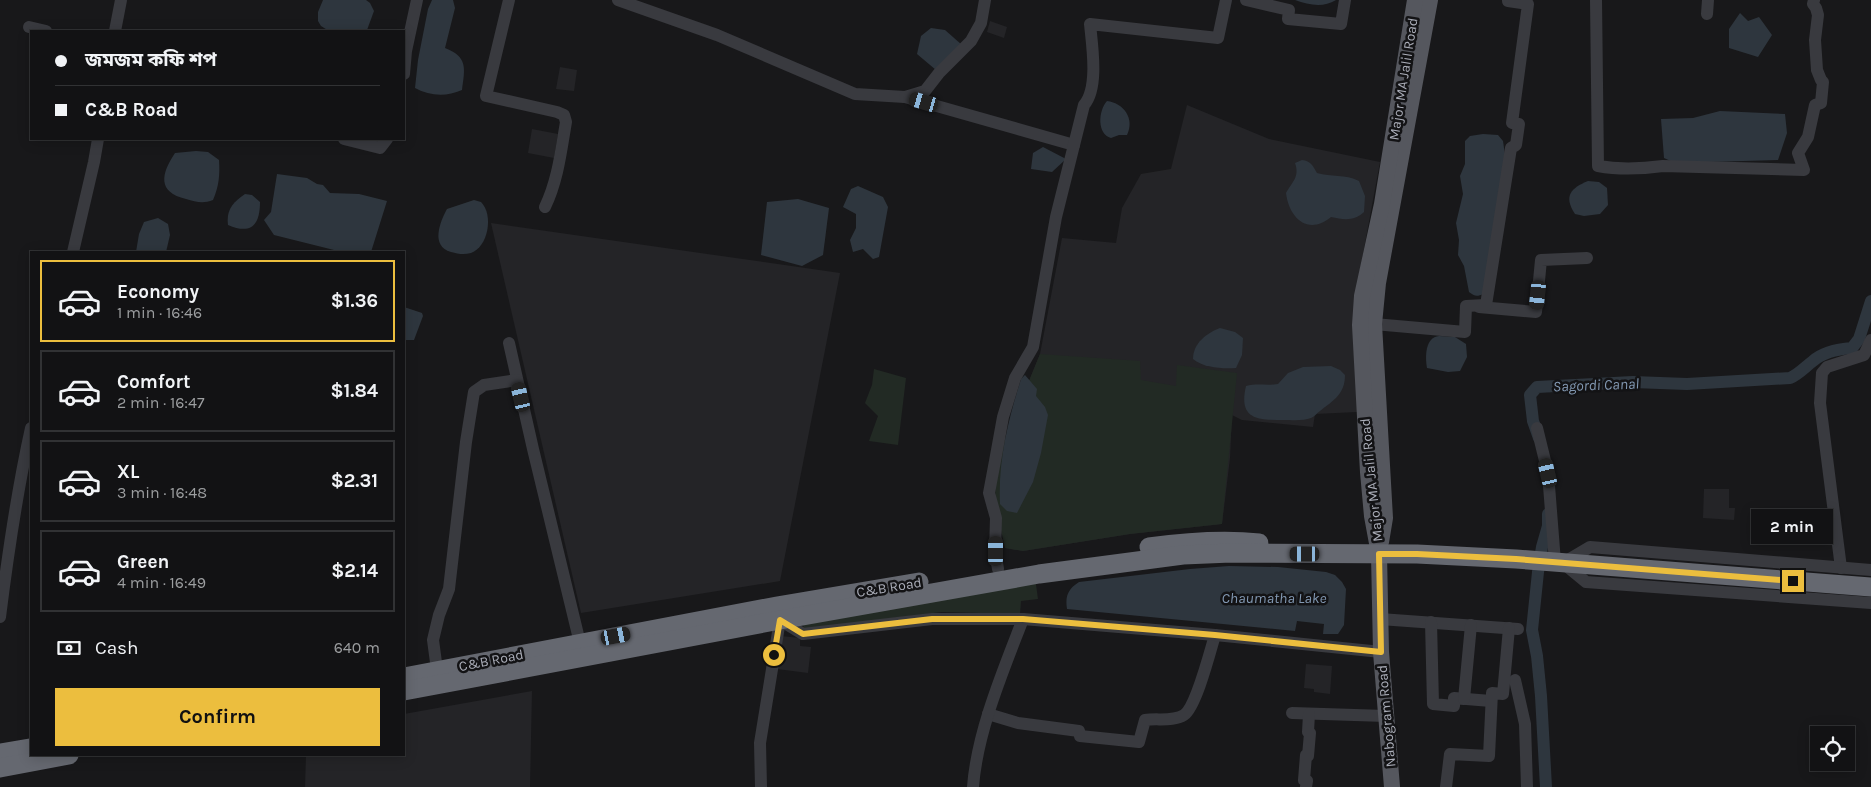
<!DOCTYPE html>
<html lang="en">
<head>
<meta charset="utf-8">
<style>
  body { margin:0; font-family:Karla,"Noto Sans Bengali",sans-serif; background:#1b1b1d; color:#f1f3f6; height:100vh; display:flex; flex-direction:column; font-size:19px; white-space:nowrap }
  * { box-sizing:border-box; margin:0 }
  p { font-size:16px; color:#9c9ea0 }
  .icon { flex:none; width:28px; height:28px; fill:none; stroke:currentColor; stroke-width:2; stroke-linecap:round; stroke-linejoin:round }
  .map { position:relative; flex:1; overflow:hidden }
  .details { position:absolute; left:30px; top:251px; width:375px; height:505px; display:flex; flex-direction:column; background:#121214; border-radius:0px; box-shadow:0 2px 12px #0003,0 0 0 1px #313234 }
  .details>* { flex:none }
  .hud { position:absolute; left:30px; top:30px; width:375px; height:110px; border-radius:0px; box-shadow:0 2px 12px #0003,0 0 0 1px #313234; display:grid; align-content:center; height:110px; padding:0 25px; background:#121214 }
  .controls { position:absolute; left:1810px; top:726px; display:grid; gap:10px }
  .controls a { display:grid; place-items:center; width:45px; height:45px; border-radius:0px; background:#121214; box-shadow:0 2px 12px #0003,0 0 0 1px #313234; font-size:25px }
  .end { position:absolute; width:22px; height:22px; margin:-11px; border:6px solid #ecbe3e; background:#111; box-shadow:0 0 0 2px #111 }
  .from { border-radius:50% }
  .bubble { position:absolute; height:35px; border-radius:0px; background:#121214; box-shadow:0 2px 12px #0003,0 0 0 1px #313234; font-size:16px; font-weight:700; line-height:35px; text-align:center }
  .car { position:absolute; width:15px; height:30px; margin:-15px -8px; border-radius:6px; box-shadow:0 0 4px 1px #0007; background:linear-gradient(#222 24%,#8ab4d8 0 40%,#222 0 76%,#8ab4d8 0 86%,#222 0) }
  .hud b { display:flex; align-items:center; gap:18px; height:48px; font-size:19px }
  .hud b+b { border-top:1px solid #313234 }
  .hud i { width:12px; height:12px; background:#f1f3f6 }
  ul { padding:9px 0 0; list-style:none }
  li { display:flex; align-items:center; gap:15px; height:82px; margin:0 10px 8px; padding:0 15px; border:2px solid #313234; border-radius:0px }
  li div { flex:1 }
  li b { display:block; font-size:19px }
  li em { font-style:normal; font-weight:700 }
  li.active { border-color:#ecbe3e }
  li>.icon { width:45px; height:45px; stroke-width:1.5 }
  .pay { display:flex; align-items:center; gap:12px; height:55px; padding:0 25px; font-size:19px }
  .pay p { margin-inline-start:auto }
  .primary-button { display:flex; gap:10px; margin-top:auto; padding:10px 25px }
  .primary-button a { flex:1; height:58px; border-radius:0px; background:#ecbe3e; color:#111; font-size:20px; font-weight:700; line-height:58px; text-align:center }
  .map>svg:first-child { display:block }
</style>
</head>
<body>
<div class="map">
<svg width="1871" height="787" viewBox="0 0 1871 787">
  <rect width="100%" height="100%" fill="#18181a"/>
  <g fill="#242427">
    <path d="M990 21 1007 27 1004 38 987 32Z"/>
    <path d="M560 67 577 70 574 91 556 89Z"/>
    <path d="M1187 105 1269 139 1380 162 1359 276 1357 412 1315 414 1313 427 1242 420 1232 415 1230 458 1222 524 1130 534 1023 551 1005 548 1019 406 1040 354 1062 238 1116 243 1122 208 1141 174 1171 169Z"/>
    <path d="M532 129 558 134 554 158 528 153Z"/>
    <path d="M491 223 840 273 780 581 581 613Z"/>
    <path d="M1704 489H1729V508H1735L1734 520 1703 518Z"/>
    <path d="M781 636 800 638V646L811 647 808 673 777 669Z"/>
    <path d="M1306 664 1332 666 1330 694 1314 692V689L1304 688Z"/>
    <path d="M532 691 530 787H305L306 755H404V714Z"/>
  </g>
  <g fill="#222a24">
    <path d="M1040 354 1140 361 1141 380 1176 386 1177 365 1237 373 1222 524 1130 534 1023 551 1005 548 995 504 996 461Z"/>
    <path d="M874 369 906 378 898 445 869 441 878 416 865 403 872 385Z"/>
    <path d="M1035 577 1038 599 1021 601 1020 614 942 612 804 629 801 615Z"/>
  </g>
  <g fill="#2e363e">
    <path d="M323 0H366L370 3 374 11 367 30 329 31 321 26 318 21V12Z"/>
    <path d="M432 0H453L455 8 445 48C468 57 465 68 462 90 446 97 430 96 415 88L418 60 428 9Z"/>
    <path d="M1295 0H1336C1323 8 1309 5 1295 0Z"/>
    <path d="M1740 13 1748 21 1759 17 1772 35 1758 57 1729 48V29Z"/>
    <path d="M931 28 945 30 962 45 936 70 917 54 921 36Z"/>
    <path d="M1107 101C1124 103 1135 119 1127 135H1119L1111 138C1097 134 1098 111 1107 101Z"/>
    <path d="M1720 111 1785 114 1787 133 1778 160 1675 163 1664 158 1661 119 1693 118Z"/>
    <path d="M1483 134 1498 135 1503 141 1505 155 1483 294C1477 297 1474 296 1469 292L1464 266 1458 255 1459 240 1456 223 1463 194 1460 176 1465 164V141L1470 136Z"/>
    <path d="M1043 147 1066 159 1052 172 1031 169 1033 153Z"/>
    <path d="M196 151 208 152 219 160C220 175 219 186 213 200 203 204 196 202 186 199 157 192 161 174 175 153Z"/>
    <path d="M1302 160C1311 161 1313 166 1317 173 1331 177 1345 174 1359 181L1365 196 1364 212C1355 221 1344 220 1331 217 1308 236 1289 218 1286 193 1292 182 1300 177 1295 163Z"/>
    <path d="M277 174 307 178 317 184 323 185 330 193 359 194 387 201 371 252H342L274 235 264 220 271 212Z"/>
    <path d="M1588 181 1599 182 1607 188 1608 205 1600 214 1584 216 1575 214C1563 196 1571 188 1588 181Z"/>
    <path d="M858 186 883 197 888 207 879 257 873 259 863 249 853 252 850 240 856 228V214L843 207 851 189Z"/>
    <path d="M245 194 252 195 260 202C260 225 251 235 228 225 226 210 233 202 245 194Z"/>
    <path d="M798 199 829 208 823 255 802 266 761 255 767 202Z"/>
    <path d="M474 200 481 202C494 215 488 247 471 253 464 255 458 254 451 252 430 246 440 222 447 209Z"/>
    <path d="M158 218 168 224 170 235 166 252H136L139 234 144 222Z"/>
    <path d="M404 307 422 313 423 316 414 340H404Z"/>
    <path d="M1220 328 1235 332 1243 338 1242 355 1236 368C1223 369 1204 368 1193 359 1193 343 1207 333 1220 328Z"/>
    <path d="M1439 336 1455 337 1466 344 1467 357 1460 371 1448 372 1427 368C1425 357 1425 337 1439 336Z"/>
    <path d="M1331 366 1340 370 1345 375C1345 394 1334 400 1320 411 1317 413 1314 417 1311 418 1304 421 1292 420 1284 420 1258 420 1238 420 1246 386 1257 383 1267 386 1278 384L1288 373 1303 367Z"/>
    <path d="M1025 375 1037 389 1036 396 1045 407 1048 415 1041 453 1033 482 1017 513 1007 511 1000 504C998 461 1008 420 1021 379Z"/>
    <path d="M1229 566 1278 567 1326 572 1335 575 1342 582 1346 589 1344 625 1338 634H1323L1324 624 1297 621 1295 631 1067 609C1065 596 1068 589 1079 582L1190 569Z"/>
  </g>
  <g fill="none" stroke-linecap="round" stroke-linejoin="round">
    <g stroke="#2e363e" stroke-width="12">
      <path d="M1539 438 1533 421 1530 395 1537 387 1633 382 1687 384 1790 378C1799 374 1805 367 1813 361 1823 352 1839 349 1852 348L1859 339 1871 301"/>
      <path d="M1546 787 1541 696 1537 656 1532 630 1538 572 1542 547 1548 526V514"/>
    </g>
    <g stroke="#393a3f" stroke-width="12">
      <path d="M509 0 486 96 557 112 564 115 566 122C561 151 558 180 545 207"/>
      <path d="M618 0 717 35 855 94 905 97 1074 145"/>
      <path d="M1246 0 1289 10 1288 19 1341 24 1345 0"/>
      <path d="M1596 0 1598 166C1620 170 1641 169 1663 166L1804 170 1798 153 1808 137 1815 105 1821 103 1823 82 1821 80 1817 70 1815 40 1818 15 1816 8 1813 4 1814 0"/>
      <path d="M1707 14 1708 0"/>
      <path d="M29 27 46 31"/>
      <path d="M115 31 121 0"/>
      <path d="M404 74 406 51 417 0"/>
      <path d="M905 97 925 91 939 73 971 41 981 23 985 0"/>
      <path d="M344 139 380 148 387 139"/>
      <path d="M73 252 94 162 98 139"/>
      <path d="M1479 307 1536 312 1541 260 1587 258"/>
      <path d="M1374 324 1465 332 1466 306 1486 305 1511 148 1516 145 1519 124 1512 123 1528 4 1508 1V0"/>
      <path d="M509 343 533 449 580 643"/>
      <path d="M1537 428 1548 473 1555 562"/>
      <path d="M1841 568 1820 403 1822 373 1827 367 1864 355 1871 340"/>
      <path d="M998 569 995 551 996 518 989 493 995 461 1003 417 1015 378 1033 347 1056 217 1084 105C1099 88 1092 45 1090 24L1218 38 1226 0"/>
      <path d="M1871 570 1590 547 1563 563 1586 582 1871 603"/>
      <path d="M0 617C8 553 17 491 31 428"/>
      <path d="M1380 619 1518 629"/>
      <path d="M1431 622 1433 704 1454 706V698L1491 701"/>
      <path d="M437 670 433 640 439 615 449 589 466 442 474 392 484 385 517 380"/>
      <path d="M1515 680 1525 724 1527 787"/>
      <path d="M1464 699 1471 625"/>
      <path d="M1292 713 1386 716"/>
      <path d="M988 714 1018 723 1079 731 1080 736 1139 742 1145 720C1157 718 1173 722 1184 715 1196 707 1210 652 1215 635"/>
      <path d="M761 787 760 743 780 620 803 634 932 619H1023L1215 635 1381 652"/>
      <path d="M973 787C977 732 1003 671 1023 619"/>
      <path d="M1306 787 1307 781 1304 780 1306 755 1308 756 1310 733 1308 732 1309 714"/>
      <path d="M1446 787 1450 754 1489 756 1492 693 1503 694 1509 628"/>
    </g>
    <g stroke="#55575e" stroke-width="16">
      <path d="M1381 542 1385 518 1374 324 1378 283 1430 0"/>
      <path d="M1392 787 1381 652 1379 554 1372 516 1368 472 1360 325 1362 296 1382 204 1415 0"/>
    </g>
    <g stroke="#656870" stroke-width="19">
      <path d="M1149 547C1186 542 1222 539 1259 543"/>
      <path d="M404 677 777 606 919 582"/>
      <path d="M404 691 780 620 1039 574 1183 555 1231 553 1417 554 1516 559 1871 587"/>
      <path d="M0 753 31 748"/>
      <path d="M0 768 69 755"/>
    </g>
  </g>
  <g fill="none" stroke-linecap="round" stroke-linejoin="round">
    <path stroke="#ecbe3e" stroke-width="6" d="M774 655 780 620 803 634 932 619H1023L1215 635 1381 652 1379 554H1417L1516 559 1793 581"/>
  </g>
  <g text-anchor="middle" stroke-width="5" stroke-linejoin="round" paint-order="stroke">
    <g font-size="14" fill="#abaeb9" stroke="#131315">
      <text transform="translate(1403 79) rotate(-81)" y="5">Major MA Jalil Road</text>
      <text transform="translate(1371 480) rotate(-96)" y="5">Major MA Jalil Road</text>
      <text transform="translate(889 587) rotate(-9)" y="5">C&amp;B Road</text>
      <text transform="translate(491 660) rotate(-11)" y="5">C&amp;B Road</text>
      <text transform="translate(1386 716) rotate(-95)" y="5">Nabogram Road</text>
    </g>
    <g font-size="15" font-style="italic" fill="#8399b3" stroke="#131315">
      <text transform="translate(1596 385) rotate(-2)" y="5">Sagordi Canal</text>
      <text x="1274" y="603">Chaumatha Lake</text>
    </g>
  </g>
</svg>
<div class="controls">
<a><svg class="icon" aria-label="locate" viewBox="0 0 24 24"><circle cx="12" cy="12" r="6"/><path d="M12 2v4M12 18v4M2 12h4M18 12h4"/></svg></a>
</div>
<i class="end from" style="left:774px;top:655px"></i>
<i class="end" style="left:1793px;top:581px"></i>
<div class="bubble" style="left:1751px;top:509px;width:82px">2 min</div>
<i class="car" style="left:924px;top:102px;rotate:286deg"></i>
<i class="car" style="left:1538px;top:295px;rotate:186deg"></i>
<i class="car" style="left:521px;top:397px;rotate:347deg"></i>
<i class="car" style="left:1548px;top:473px;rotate:347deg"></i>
<i class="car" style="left:996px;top:551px;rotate:0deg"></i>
<i class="car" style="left:1305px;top:554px;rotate:270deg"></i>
<i class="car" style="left:616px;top:636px;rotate:79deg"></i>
<div class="hud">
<b><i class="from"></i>জমজম কফি শপ</b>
<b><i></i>C&amp;B Road</b>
</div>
<section class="details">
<ul>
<li class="active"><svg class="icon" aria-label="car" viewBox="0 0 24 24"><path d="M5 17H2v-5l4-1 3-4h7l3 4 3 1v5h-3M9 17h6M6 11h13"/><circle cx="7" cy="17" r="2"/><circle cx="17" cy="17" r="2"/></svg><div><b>Economy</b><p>1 min · 16:46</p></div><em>$1.36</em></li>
<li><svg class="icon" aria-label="car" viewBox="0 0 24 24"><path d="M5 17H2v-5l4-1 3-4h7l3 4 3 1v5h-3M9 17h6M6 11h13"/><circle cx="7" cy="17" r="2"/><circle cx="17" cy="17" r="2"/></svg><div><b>Comfort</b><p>2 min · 16:47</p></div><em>$1.84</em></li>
<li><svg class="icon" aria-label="car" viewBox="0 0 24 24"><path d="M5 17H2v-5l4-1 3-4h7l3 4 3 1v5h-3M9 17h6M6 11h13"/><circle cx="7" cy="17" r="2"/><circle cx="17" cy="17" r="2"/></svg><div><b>XL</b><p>3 min · 16:48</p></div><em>$2.31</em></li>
<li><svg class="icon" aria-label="car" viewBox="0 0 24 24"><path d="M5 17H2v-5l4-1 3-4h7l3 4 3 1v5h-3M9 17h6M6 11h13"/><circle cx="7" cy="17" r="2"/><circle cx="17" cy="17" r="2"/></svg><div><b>Green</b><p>4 min · 16:49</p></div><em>$2.14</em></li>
</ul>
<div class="pay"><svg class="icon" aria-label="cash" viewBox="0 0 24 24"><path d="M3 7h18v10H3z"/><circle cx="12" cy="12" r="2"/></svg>Cash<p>640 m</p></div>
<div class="primary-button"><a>Confirm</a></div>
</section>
</div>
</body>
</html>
